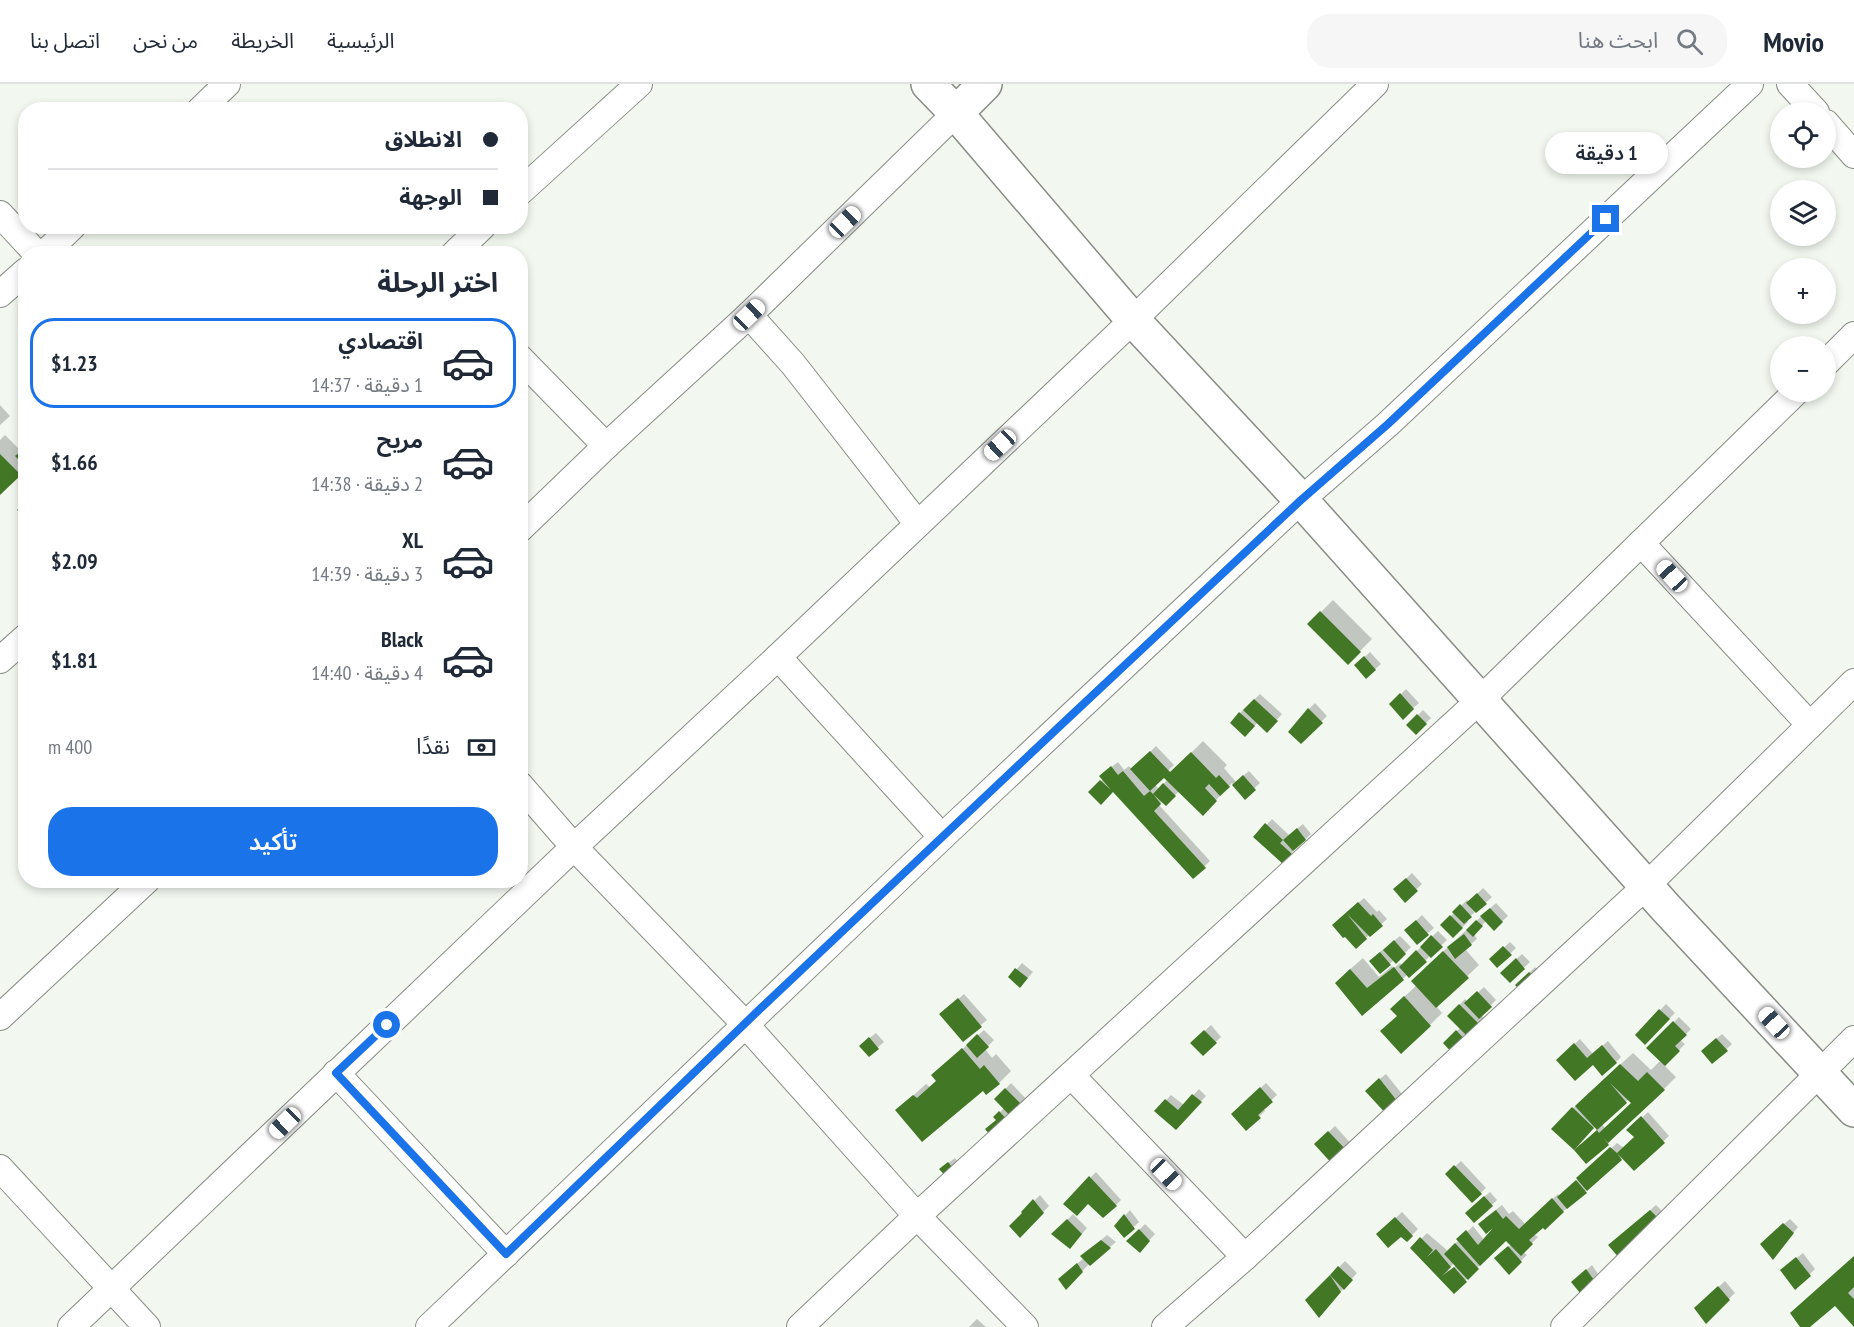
<!DOCTYPE html>
<html lang="ar">
<head>
<meta charset="utf-8">
<style>
  body { margin:0; font-family:"PT Sans Narrow","Noto Sans Arabic",sans-serif; background:#f6f6f7; color:#1f2937; direction:rtl; height:100vh; display:flex; flex-direction:column; font-size:22px; white-space:nowrap }
  * { box-sizing:border-box; margin:0 }
  p { font-size:20px; color:#747a83 }
  .icon { flex:none; width:33px; height:33px; fill:none; stroke:currentColor; stroke-width:2; stroke-linecap:round; stroke-linejoin:round }
  .map { position:relative; flex:1; overflow:hidden; direction:ltr }
  .side { position:absolute; left:18px; top:162px; width:510px; height:642px; display:flex; flex-direction:column; background:#fff; border-radius:24px; box-shadow:0 3px 9px #0003; direction:rtl }
  .side>* { flex:none }
  .banner { position:absolute; left:18px; top:18px; width:510px; height:132px; border-radius:24px; box-shadow:0 3px 9px #0003; direction:rtl; display:grid; align-content:center; height:132px; padding:0 30px; background:#fff }
  .controls { position:absolute; left:1770px; top:18px; display:grid; gap:12px }
  .controls a { display:grid; place-items:center; width:66px; height:66px; border-radius:50%; background:#fff; box-shadow:0 3px 9px #0003; font-size:30px }
  .end { position:absolute; width:27px; height:27px; margin:-14px; border:8px solid #1a73e8; background:#fff; box-shadow:0 0 0 3px #fff }
  .from { border-radius:50% }
  .bubble { position:absolute; height:42px; border-radius:21px; background:#fff; box-shadow:0 3px 9px #0003; font-size:20px; font-weight:600; line-height:42px; text-align:center; direction:rtl }
  .car { position:absolute; width:18px; height:36px; margin:-18px -9px; border-radius:8px; box-shadow:0 0 4px 2px #0007; background:linear-gradient(#fff 24%,#345 0 40%,#fff 0 76%,#345 0 86%,#fff 0) }
  .banner b { display:flex; align-items:center; gap:21px; height:57px; font-size:22px }
  .banner b+b { border-top:2px solid #e0e1e3 }
  .banner i { width:15px; height:15px; background:#1f2937 }
  ul { padding:0; list-style:none }
  li { display:flex; align-items:center; gap:18px; height:90px; margin:0 12px 9px; padding:0 18px; border:3px solid transparent; border-radius:24px }
  li div { flex:1 }
  li b { display:block; font-size:22px }
  li em { font-style:normal; font-weight:600 }
  li.selected { border-color:#1a73e8 }
  li>.icon { width:54px; height:54px; stroke-width:1.5 }
  h2 { padding:0 30px; font-size:27px; line-height:72px }
  .pay { display:flex; align-items:center; gap:15px; height:66px; padding:0 30px; font-size:22px }
  .pay p { margin-inline-start:auto }
  .cta { display:flex; gap:12px; margin-top:auto; padding:12px 30px }
  .cta a { flex:1; height:69px; border-radius:24px; background:#1a73e8; color:#fff; font-size:24px; font-weight:600; line-height:69px; text-align:center }
  header { display:flex; align-items:center; gap:36px; box-sizing:border-box; height:84px; padding:0 30px; background:#fff; border-bottom:2px solid #e0e1e3 }
  header strong { font-size:28px }
  nav { display:flex; gap:33px; margin-inline-start:auto; font-size:21px }
  .search { width:420px; height:54px; background:#f6f6f7; display:flex; align-items:center; gap:15px; box-sizing:border-box; padding:0 21px; border-radius:24px; color:#747a83; font-size:22px }
  .map>svg:first-child { display:block }
</style>
</head>
<body>
<header>
<strong>Movio</strong>
<div class="search"><svg class="icon" aria-label="search" viewBox="0 0 24 24"><circle cx="10" cy="10" r="6"/><path d="M15 15l6 6"/></svg>ابحث هنا</div>
<nav><a>الرئيسية</a><a>الخريطة</a><a>من نحن</a><a>اتصل بنا</a></nav>
</header>
<div class="map">
<svg width="1854" height="1243" viewBox="0 0 1854 1243">
  <rect width="100%" height="100%" fill="#f2f8f0"/>
  <g fill="#0003" fill-rule="evenodd">
    <path d="M0 321 10 332 0 341Z"/>
    <path d="M5 351 22 368 26 364V384L0 409V356Z"/>
    <path d="M1333 516 1372 555 1348 579 1309 540Z"/>
    <path d="M1370 568 1381 580 1366 593 1356 581Z"/>
    <path d="M1406 605 1419 619 1403 633 1391 620Z"/>
    <path d="M1260 610 1282 630 1267 647 1258 638 1251 646 1240 629Z"/>
    <path d="M1315 619 1327 632 1301 658 1298 636Z"/>
    <path d="M1423 626 1431 634 1416 649 1408 641Z"/>
    <path d="M1203 657 1227 681 1224 684 1236 698 1249 687 1260 699 1245 713 1232 699 1203 730 1179 707 1166 720 1163 717 1159 721 1210 777 1193 793 1113 706 1090 708 1103 695 1106 687 1118 678 1124 686 1129 682 1132 686 1156 662 1174 681 1154 700 1159 705 1168 695 1166 694Z"/>
    <path d="M1272 735 1289 751 1303 740 1311 750 1282 778 1255 753Z"/>
    <path d="M1412 789 1422 800 1405 816 1395 805Z"/>
    <path d="M1483 804 1492 813 1466 836 1468 838 1453 852 1442 841 1467 816 1469 818Z"/>
    <path d="M1364 814 1377 828 1379 826 1387 835 1356 863 1340 835Z"/>
    <path d="M1496 819 1508 832 1494 845 1486 837 1474 850 1477 855 1465 865 1479 881 1436 922 1442 929 1430 941 1398 931 1404 913 1417 901 1424 885Z"/>
    <path d="M1422 831 1434 844 1417 859 1407 846Z"/>
    <path d="M1438 847 1447 856 1409 892 1408 890 1363 930 1348 887 1363 874 1379 893 1392 882 1394 884 1400 879 1402 881Z"/>
    <path d="M1400 852 1411 863 1396 878 1394 876 1381 888 1376 871Z"/>
    <path d="M1510 858 1516 864 1497 882 1491 875Z"/>
    <path d="M1522 870 1530 878 1510 897 1502 889Z"/>
    <path d="M1022 879 1033 888 1026 896 1010 893Z"/>
    <path d="M1535 883 1542 891 1517 901Z"/>
    <path d="M1484 903 1496 916 1481 931 1488 938 1472 954 1445 959 1461 943 1449 932 1465 915 1468 918Z"/>
    <path d="M964 910 987 936 963 956 947 925Z"/>
    <path d="M1666 920 1675 929 1645 959 1637 950Z"/>
    <path d="M1679 933 1691 945 1680 956 1685 960 1664 981 1676 993 1641 1028 1612 1053 1613 1054 1608 1060 1586 1078 1554 1045 1579 1018 1633 969 1651 986 1661 976 1648 964ZM1629 1015 1633 1019 1605 1044 1602 1040ZM1595 1042 1598 1046 1581 1061 1580 1059Z"/>
    <path d="M1211 941 1221 953 1203 970 1192 959Z"/>
    <path d="M984 946 994 956 985 965 992 974 996 970 1011 987 999 999 897 1026 926 1000 930 1003 937 996 933 991Z"/>
    <path d="M876 949 884 958 869 971 867 956Z"/>
    <path d="M1722 950 1732 960 1713 978 1703 967Z"/>
    <path d="M1580 955 1593 970 1608 957 1621 973 1616 978 1558 976Z"/>
    <path d="M1386 990 1406 1015 1389 1031 1372 1001Z"/>
    <path d="M1011 999 1032 1021 1016 1036 998 1035 995 1033 1004 1024 996 1015Z"/>
    <path d="M1266 999 1277 1011 1263 1024 1265 1027 1246 1045 1233 1030Z"/>
    <path d="M1199 1005 1206 1012 1176 1044 1156 1027 1171 1011 1184 1021Z"/>
    <path d="M1648 1028 1669 1052 1635 1085 1623 1073 1545 1144 1543 1141 1534 1150 1538 1153 1523 1168 1527 1171 1509 1188 1496 1174 1512 1160 1506 1154 1454 1208 1412 1164 1427 1149 1448 1167 1473 1142 1484 1156 1496 1143 1486 1148 1485 1134 1502 1121 1509 1130 1513 1127 1525 1140 1558 1110 1560 1112 1617 1059 1624 1064 1636 1053 1629 1046ZM1454 1179 1457 1181 1449 1187 1448 1186Z"/>
    <path d="M1335 1042 1354 1063 1335 1081 1316 1060Z"/>
    <path d="M955 1074 962 1083 957 1088 947 1080Z"/>
    <path d="M1461 1077 1486 1104 1472 1117 1447 1090Z"/>
    <path d="M1096 1088 1121 1116 1116 1121 1088 1118 1065 1119Z"/>
    <path d="M1490 1108 1497 1116 1492 1121 1472 1123Z"/>
    <path d="M1040 1111 1049 1122 1020 1152 1023 1128Z"/>
    <path d="M1656 1121 1667 1132 1616 1156Z"/>
    <path d="M1130 1126 1139 1138 1124 1152 1116 1142Z"/>
    <path d="M1402 1128 1418 1145 1407 1156 1401 1151H1378Z"/>
    <path d="M1073 1130 1087 1144 1075 1158 1054 1150Z"/>
    <path d="M1790 1135 1798 1143 1778 1168 1767 1154Z"/>
    <path d="M1145 1140 1155 1150 1145 1161 1128 1157Z"/>
    <path d="M1107 1151 1116 1158 1089 1180 1067 1204 1066 1189 1084 1174 1088 1167Z"/>
    <path d="M1803 1169 1815 1185 1796 1204 1788 1181Z"/>
    <path d="M1854 1173V1242L1835 1220 1808 1243H1802L1792 1229Z"/>
    <path d="M1345 1177 1357 1189 1324 1227 1307 1216Z"/>
    <path d="M1592 1181 1598 1190 1580 1206 1573 1198Z"/>
    <path d="M1725 1197 1735 1209 1706 1237 1696 1224Z"/>
    <path d="M977 1235 986 1243H969Z"/>
  </g>
  <g fill="#427825">
    <path d="M26 363V383L15 372Z"/>
    <path d="M0 370 21 391 0 411Z"/>
    <path d="M26 419V435L17 426Z"/>
    <path d="M26 473V487L19 479Z"/>
    <path d="M1320 527 1361 568 1348 581 1307 540Z"/>
    <path d="M1364 572 1376 586 1366 595 1354 581Z"/>
    <path d="M1400 609 1414 625 1403 636 1389 620Z"/>
    <path d="M1254 615 1278 637 1267 649 1243 626Z"/>
    <path d="M1308 624 1323 639 1301 660 1288 648Z"/>
    <path d="M1239 628 1255 642 1245 653 1230 639Z"/>
    <path d="M1417 630 1427 640 1416 651 1406 641Z"/>
    <path d="M1150 667 1170 688 1191 668 1216 694 1219 691 1230 703 1220 712 1209 700 1205 704 1217 717 1203 732 1164 694 1150 707 1153 710 1163 699 1176 712 1166 722 1153 710 1161 720 1154 727 1206 784 1193 795 1113 708 1101 721 1088 708 1100 696 1111 706 1099 692 1111 682 1118 691 1123 687 1144 712 1150 707 1130 685Z"/>
    <path d="M1243 691 1256 706 1245 716 1232 701Z"/>
    <path d="M1265 739 1283 756 1280 759 1292 770 1283 780 1253 753Z"/>
    <path d="M1297 744 1306 756 1293 767 1283 756Z"/>
    <path d="M1406 794 1418 807 1405 819 1393 805Z"/>
    <path d="M1477 809 1487 820 1476 829 1466 819Z"/>
    <path d="M1358 818 1371 832 1373 830 1383 842 1370 853 1347 830 1367 855 1356 865 1345 853 1343 854 1332 841Z"/>
    <path d="M1460 820 1472 833 1464 840 1452 828Z"/>
    <path d="M1490 824 1503 838 1494 847 1480 832Z"/>
    <path d="M1450 831 1463 844 1453 854 1440 841Z"/>
    <path d="M1416 836 1429 851 1417 861 1404 846Z"/>
    <path d="M1476 836 1483 842 1473 853 1466 846Z"/>
    <path d="M1464 850 1472 861 1455 875 1447 863Z"/>
    <path d="M1431 851 1443 863 1431 874 1420 863Z"/>
    <path d="M1394 856 1406 870 1396 880 1383 866Z"/>
    <path d="M1503 862 1512 871 1497 884 1489 875Z"/>
    <path d="M1416 866 1427 878 1409 894 1399 883Z"/>
    <path d="M1443 867 1469 894 1436 924 1411 897Z"/>
    <path d="M1380 868 1391 881 1380 890 1369 877Z"/>
    <path d="M1516 874 1525 885 1510 899 1500 889Z"/>
    <path d="M1394 883 1404 896 1362 932 1335 899 1350 885 1367 904Z"/>
    <path d="M1015 884 1028 894 1020 904 1008 893Z"/>
    <path d="M1529 888 1538 897 1524 910 1515 901Z"/>
    <path d="M1477 907 1492 923 1479 935 1464 919Z"/>
    <path d="M1404 912 1431 942 1401 970 1380 947 1397 932 1390 925Z"/>
    <path d="M958 914 982 943 963 958 939 930Z"/>
    <path d="M1459 920 1484 945 1472 957 1447 932Z"/>
    <path d="M1659 925 1670 935 1645 961 1635 951Z"/>
    <path d="M1673 937 1687 951 1675 962 1680 967 1665 982 1646 964Z"/>
    <path d="M1204 946 1217 959 1203 972 1190 959Z"/>
    <path d="M1456 946 1468 959 1454 971 1443 959Z"/>
    <path d="M977 950 989 963 977 974 966 961Z"/>
    <path d="M869 953 879 965 869 973 859 962Z"/>
    <path d="M1716 954 1728 967 1712 980 1701 967Z"/>
    <path d="M1574 959 1587 974 1602 961 1617 979 1602 992 1593 981 1575 997 1556 976Z"/>
    <path d="M962 964 980 985 984 981 1000 1000 986 1011 983 1007 922 1058 895 1026 913 1011 917 1014 936 997 931 991Z"/>
    <path d="M1620 980 1638 997 1647 988 1665 1006 1608 1059 1603 1053 1609 1061 1586 1080 1574 1066 1597 1046 1599 1049 1631 1019 1610 999 1627 1019 1597 1046 1575 1022Z"/>
    <path d="M1379 994 1401 1022 1389 1033 1365 1007Z"/>
    <path d="M1260 1003 1273 1018 1258 1031 1261 1034 1246 1047 1231 1030Z"/>
    <path d="M1005 1004 1028 1027 1016 1038 994 1015Z"/>
    <path d="M1192 1010 1202 1018 1176 1046 1154 1027 1165 1015 1178 1026Z"/>
    <path d="M1572 1023 1594 1044 1574 1066 1551 1045Z"/>
    <path d="M999 1027 1011 1040 994 1056 985 1045 996 1036 993 1033Z"/>
    <path d="M1641 1032 1665 1059 1634 1087 1617 1069 1622 1076 1587 1107 1576 1094 1610 1063 1617 1069 1634 1053 1626 1046Z"/>
    <path d="M1328 1047 1350 1070 1335 1083 1314 1060Z"/>
    <path d="M948 1078 958 1090 949 1096 939 1085Z"/>
    <path d="M1454 1081 1482 1110 1472 1119 1445 1090Z"/>
    <path d="M1089 1092 1117 1122 1103 1134 1088 1120 1077 1132 1063 1120Z"/>
    <path d="M1576 1096 1587 1109 1567 1125 1557 1113Z"/>
    <path d="M1484 1112 1493 1122 1474 1139 1465 1129Z"/>
    <path d="M1552 1114 1564 1128 1545 1146 1543 1144 1529 1156 1533 1160 1521 1172 1506 1157 1480 1182 1456 1155 1466 1146 1478 1161 1493 1144 1486 1150 1478 1140 1496 1126 1503 1135 1506 1132 1519 1145Z"/>
    <path d="M1033 1115 1044 1129 1020 1154 1009 1142 1022 1129 1021 1128Z"/>
    <path d="M1650 1126 1662 1138 1620 1175 1608 1161Z"/>
    <path d="M1124 1130 1135 1145 1124 1154 1114 1142Z"/>
    <path d="M1395 1133 1413 1152 1407 1158 1401 1153 1388 1164 1376 1150Z"/>
    <path d="M1067 1135 1082 1150 1070 1165 1051 1150Z"/>
    <path d="M1783 1139 1794 1149 1773 1176 1760 1160Z"/>
    <path d="M1139 1145 1150 1157 1140 1169 1126 1157Z"/>
    <path d="M1420 1153 1433 1166 1427 1173 1436 1165 1451 1183 1442 1192 1454 1183 1467 1198 1454 1210 1410 1164Z"/>
    <path d="M1101 1156 1111 1164 1090 1182 1080 1172Z"/>
    <path d="M1455 1159 1479 1185 1468 1196 1444 1170Z"/>
    <path d="M1508 1162 1522 1178 1509 1191 1494 1174Z"/>
    <path d="M1854 1172V1203L1848 1209 1854 1215V1243L1835 1222 1810 1243H1800L1790 1229Z"/>
    <path d="M1796 1173 1811 1192 1795 1206 1780 1186Z"/>
    <path d="M1077 1179 1083 1188 1066 1206 1058 1195Z"/>
    <path d="M1338 1182 1353 1196 1344 1206 1330 1191Z"/>
    <path d="M1586 1185 1594 1196 1580 1209 1571 1198Z"/>
    <path d="M1330 1191 1341 1208 1319 1234 1305 1216Z"/>
    <path d="M1718 1202 1730 1216 1706 1240 1694 1224Z"/>
  </g>
  <g fill="none" stroke-linecap="round" stroke-linejoin="round">
    <g stroke="#878c85" stroke-width="28">
      <g id="street">
        <path d="M1790 0 1816 28"/>
        <path d="M200 26 227 0"/>
        <path d="M1826 39 1854 71"/>
        <path d="M520 108 639 0"/>
        <path d="M0 130 37 170"/>
        <path d="M44 170 73 142"/>
        <path d="M454 170 483 142"/>
        <path d="M0 210 26 187"/>
        <path d="M749 231 793 280 917 439"/>
        <path d="M520 274 606 362"/>
        <path d="M1826 279 1854 251"/>
        <path d="M520 445 606 362 749 231 956 29"/>
        <path d="M1641 459 1810 641"/>
        <path d="M778 573 942 753"/>
        <path d="M0 576 26 553"/>
        <path d="M520 701 574 763 745 940 917 1132 1025 1243"/>
        <path d="M0 933 147 796"/>
        <path d="M336 989 506 1170"/>
        <path d="M1071 991 1245 1173"/>
        <path d="M0 1084 147 1243"/>
        <path d="M71 1243 574 763 778 573 1133 236 1375 0"/>
        <path d="M429 1243 942 753 1301 416 1388 340 1750 0"/>
        <path d="M800 1243 917 1132 1480 616 1796 308"/>
        <path d="M1165 1243 1245 1173 1646 802 1854 598"/>
        <path d="M1564 1243 1854 955"/>
      </g>
    </g>
    <g stroke="#878c85" stroke-width="36">
      <g id="secondary">
        <path d="M928 0 956 29 1133 236 1301 416 1666 824 1854 1026"/>
        <path d="M956 29 985 0"/>
      </g>
    </g>
    <use href="#street" stroke="#fff" stroke-width="26"/>
    <use href="#secondary" stroke="#fff" stroke-width="33"/>
  </g>
  <g fill="none" stroke-linecap="round" stroke-linejoin="round">
    <path stroke="#1a73e8" stroke-width="8" d="M387 941 336 989 506 1170 761 924 1061 641 1301 416 1388 340 1606 135"/>
  </g>
</svg>
<div class="controls">
<a><svg class="icon" aria-label="locate" viewBox="0 0 24 24"><circle cx="12" cy="12" r="6"/><path d="M12 2v4M12 18v4M2 12h4M18 12h4"/></svg></a>
<a><svg class="icon" aria-label="layers" viewBox="0 0 24 24"><path d="M12 4l9 5-9 5-9-5zM3 14l9 5 9-5"/></svg></a>
<a>+</a>
<a>−</a>
</div>
<i class="end from" style="left:387px;top:941px"></i>
<i class="end" style="left:1606px;top:135px"></i>
<div class="bubble" style="left:1545px;top:48px;width:123px">1 دقيقة</div>
<i class="car" style="left:845px;top:138px;rotate:46deg"></i>
<i class="car" style="left:749px;top:231px;rotate:46deg"></i>
<i class="car" style="left:1000px;top:361px;rotate:227deg"></i>
<i class="car" style="left:1672px;top:492px;rotate:317deg"></i>
<i class="car" style="left:1774px;top:939px;rotate:317deg"></i>
<i class="car" style="left:285px;top:1039px;rotate:226deg"></i>
<i class="car" style="left:1166px;top:1090px;rotate:136deg"></i>
<div class="banner">
<b><i class="from"></i>الانطلاق</b>
<b><i></i>الوجهة</b>
</div>
<section class="side">
<h2>اختر الرحلة</h2>
<ul>
<li class="selected"><svg class="icon" aria-label="car" viewBox="0 0 24 24"><path d="M5 17H2v-5l4-1 3-4h7l3 4 3 1v5h-3M9 17h6M6 11h13"/><circle cx="7" cy="17" r="2"/><circle cx="17" cy="17" r="2"/></svg><div><b>اقتصادي</b><p>1 دقيقة · 14:37</p></div><em>$1.23</em></li>
<li><svg class="icon" aria-label="car" viewBox="0 0 24 24"><path d="M5 17H2v-5l4-1 3-4h7l3 4 3 1v5h-3M9 17h6M6 11h13"/><circle cx="7" cy="17" r="2"/><circle cx="17" cy="17" r="2"/></svg><div><b>مريح</b><p>2 دقيقة · 14:38</p></div><em>$1.66</em></li>
<li><svg class="icon" aria-label="car" viewBox="0 0 24 24"><path d="M5 17H2v-5l4-1 3-4h7l3 4 3 1v5h-3M9 17h6M6 11h13"/><circle cx="7" cy="17" r="2"/><circle cx="17" cy="17" r="2"/></svg><div><b>XL</b><p>3 دقيقة · 14:39</p></div><em>$2.09</em></li>
<li><svg class="icon" aria-label="car" viewBox="0 0 24 24"><path d="M5 17H2v-5l4-1 3-4h7l3 4 3 1v5h-3M9 17h6M6 11h13"/><circle cx="7" cy="17" r="2"/><circle cx="17" cy="17" r="2"/></svg><div><b>Black</b><p>4 دقيقة · 14:40</p></div><em>$1.81</em></li>
</ul>
<div class="pay"><svg class="icon" aria-label="cash" viewBox="0 0 24 24"><path d="M3 7h18v10H3z"/><circle cx="12" cy="12" r="2"/></svg>نقدًا<p>400 m</p></div>
<div class="cta"><a>تأكيد</a></div>
</section>
</div>
</body>
</html>
